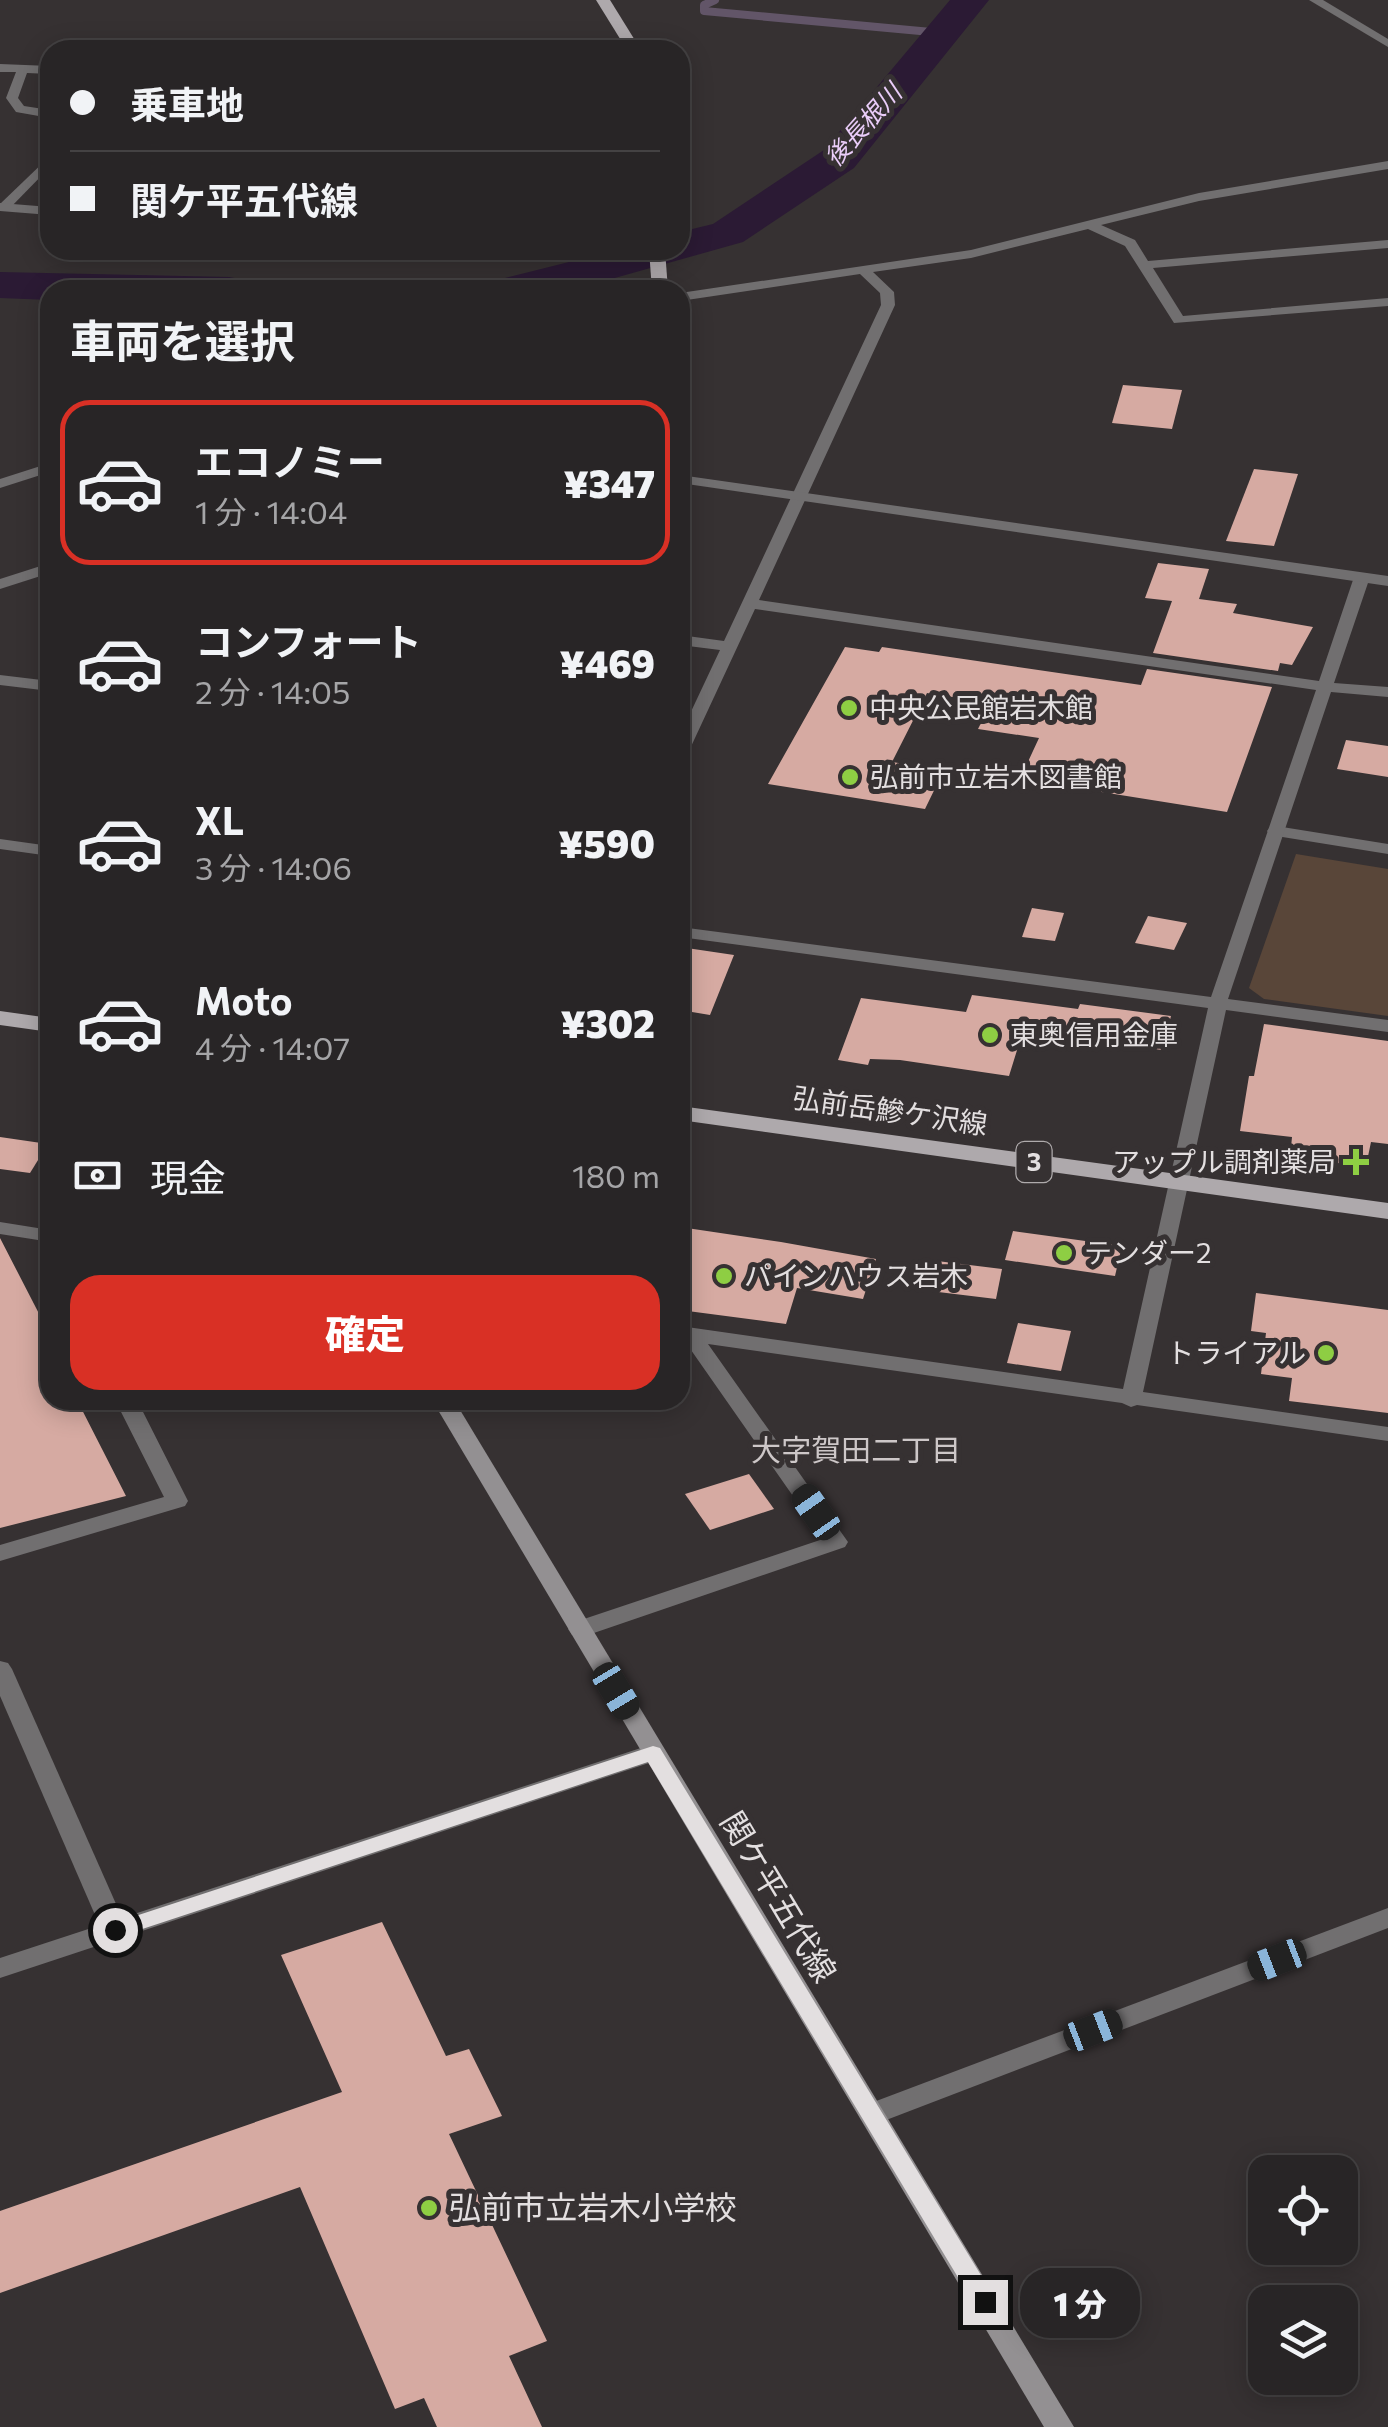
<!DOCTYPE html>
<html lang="ja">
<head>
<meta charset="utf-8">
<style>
  body { margin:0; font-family:Commissioner,"Noto Sans JP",sans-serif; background:#343132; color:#f1f3f6; height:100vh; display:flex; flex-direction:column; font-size:38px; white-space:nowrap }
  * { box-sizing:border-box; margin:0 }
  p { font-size:32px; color:#a5a5a7 }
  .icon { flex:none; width:55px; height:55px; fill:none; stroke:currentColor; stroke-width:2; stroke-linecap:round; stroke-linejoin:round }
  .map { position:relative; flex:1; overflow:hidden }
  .sheet { position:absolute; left:40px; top:280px; width:650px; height:1130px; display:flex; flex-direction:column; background:#282526; border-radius:30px; box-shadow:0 5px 25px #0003,0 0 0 2px #444243 }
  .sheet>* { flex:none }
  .hud { position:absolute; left:40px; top:40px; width:650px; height:220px; border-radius:30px; box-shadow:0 5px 25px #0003,0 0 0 2px #444243; display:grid; align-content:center; height:220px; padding:0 30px; background:#282526 }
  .fabs { position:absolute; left:1248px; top:2155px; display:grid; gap:20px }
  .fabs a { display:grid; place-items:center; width:110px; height:110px; border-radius:20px; background:#282526; box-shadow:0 5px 25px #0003,0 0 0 2px #444243; font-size:50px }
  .end { position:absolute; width:45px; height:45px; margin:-22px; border:12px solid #e3dfe0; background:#111; box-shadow:0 0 0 5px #111 }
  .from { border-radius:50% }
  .bubble { position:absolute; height:70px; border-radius:30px; background:#282526; box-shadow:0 5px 25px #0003,0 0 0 2px #444243; font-size:32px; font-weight:800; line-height:70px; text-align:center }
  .car { position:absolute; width:30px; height:60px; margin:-30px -15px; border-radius:12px; box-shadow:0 0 8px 2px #0007; background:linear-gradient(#222 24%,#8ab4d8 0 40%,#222 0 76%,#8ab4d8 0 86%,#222 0) }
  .hud b { display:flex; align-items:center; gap:35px; height:95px; font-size:38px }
  .hud b+b { border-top:2px solid #444243 }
  .hud i { width:25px; height:25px; background:#f1f3f6 }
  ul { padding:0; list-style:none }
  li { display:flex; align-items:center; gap:30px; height:165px; margin:0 20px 15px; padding:0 10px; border:5px solid transparent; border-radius:30px }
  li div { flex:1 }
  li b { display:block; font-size:38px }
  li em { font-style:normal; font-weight:800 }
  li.on { border-color:#d93025 }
  li>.icon { width:90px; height:90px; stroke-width:1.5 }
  h2 { padding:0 30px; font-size:45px; line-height:120px }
  .pay { display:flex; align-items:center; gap:25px; height:110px; padding:0 30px; font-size:38px }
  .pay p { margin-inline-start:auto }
  .button { display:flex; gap:20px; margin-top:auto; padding:20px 30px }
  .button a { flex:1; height:115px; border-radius:30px; background:#d93025; color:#fff; font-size:40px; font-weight:800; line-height:115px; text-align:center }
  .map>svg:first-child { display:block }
</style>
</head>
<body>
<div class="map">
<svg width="1388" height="2427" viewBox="0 0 1388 2427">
  <rect width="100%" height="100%" fill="#363132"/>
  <path fill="#594639" d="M1296 854 1388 869V1016L1264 999 1249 988Z"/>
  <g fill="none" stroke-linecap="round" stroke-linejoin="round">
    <path stroke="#625568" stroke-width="8" d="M715 0 704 5V11L942 33"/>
    <g fill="#2b1a34" fill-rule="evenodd">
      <path d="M950 0H989L854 168 743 242 572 290H491L497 280 617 250H680V232L713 224 824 150Z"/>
      <path d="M0 272 229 277 245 280 251 290H50V300L0 298Z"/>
    </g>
  </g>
  <g fill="#d6aaa2">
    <path d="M1123 385 1182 390 1172 429 1112 423Z"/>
    <path d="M1254 469 1298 474 1274 546 1226 541Z"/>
    <path d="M1158 563 1209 569 1199 599 1237 604 1233 613 1313 627 1292 665 1280 663 1278 671 1153 653 1172 601 1145 598Z"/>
    <path d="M845 647 879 652 882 647 1141 685 1147 669 1272 687 1227 812 1020 779 1039 738 978 729 991 703 927 693 892 762 944 770 925 809 768 784Z"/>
    <path d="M1346 740 1388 746V777L1337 769Z"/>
    <path d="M1032 908 1064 913 1055 941 1022 937Z"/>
    <path d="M1148 916 1187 923 1174 950 1135 943Z"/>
    <path d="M680 947 734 955 710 1015 680 1010Z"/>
    <path d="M972 995 1078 1009 1080 1004 1171 1016 1162 1050 1023 1031 1009 1076 900 1060 870 1059 868 1065 838 1060 861 998 966 1012Z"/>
    <path d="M1264 1024 1388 1041V1144L1371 1142 1366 1166 1290 1158 1292 1137 1240 1131 1249 1076H1254Z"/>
    <path d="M0 1137 48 1144 30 1173 0 1169Z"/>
    <path d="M680 1227 781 1242 876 1259 863 1299 797 1288 786 1324 680 1310Z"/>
    <path d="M1013 1231 1122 1246 1115 1276 1005 1260Z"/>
    <path d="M0 1238 50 1335V1400H77L126 1496 0 1528Z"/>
    <path d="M937 1261 1002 1269 996 1299 930 1291Z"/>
    <path d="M1256 1293 1388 1310V1413L1289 1401 1292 1378 1261 1374 1266 1333 1251 1331Z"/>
    <path d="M1018 1323 1071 1331 1061 1371 1007 1363Z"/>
    <path d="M749 1474 774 1509 710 1530 685 1494Z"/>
    <path d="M382 1922 446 2056 469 2049 502 2116 449 2134 547 2341 509 2356 542 2427H437L424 2398 395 2409 300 2187 0 2293V2211L342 2092 281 1955Z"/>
  </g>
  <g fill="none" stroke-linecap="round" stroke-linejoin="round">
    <path fill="#716f70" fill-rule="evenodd" d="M1276 826 1388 844V854L1270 835 1267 831 1270 827Z"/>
    <g fill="#716f70" fill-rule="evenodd">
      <path d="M1309 0H1323L1388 39V47Z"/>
      <path d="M0 64 50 66V74L27 73 18 98 24 106 50 110V118L16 112 6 98 16 72H0Z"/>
      <path d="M50 156V167L8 210H0V204Z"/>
      <path d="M1388 161V169L1199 201 1101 225 1135 240 1148 261 1388 240V248L1153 268 1183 316 1388 298V306L1174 323 1125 246 1088 229 971 258 873 272 894 292 895 305 759 600 1319 681 1354 577 1357 574H1367L1370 577 1334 683 1388 687V697L1331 692 1228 999 1388 1020V1032L1226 1010 1143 1392 1388 1427V1441L1137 1405 1131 1407 1122 1403 708 1344 848 1542 845 1547 588 1635H572L568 1629 572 1623 823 1539 684 1340H680V1326L1123 1389 1208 1008 680 937V927L1211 997 1316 690 755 609 688 753 680 758V735L720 650 680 645V635L724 641 881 305 880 293 860 274 680 301V293L971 250 1199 193Z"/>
      <path d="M50 563V573L0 589V579Z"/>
      <path d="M0 675 50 681V691L0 685Z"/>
      <path d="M0 839 50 846V856L0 849Z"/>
      <path d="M0 1222 50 1230V1249L43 1247 38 1240 0 1234Z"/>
      <path d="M115 1400H137L188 1501 185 1506 0 1561V1545L164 1497Z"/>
      <path d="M0 1661 8 1663 12 1669 128 1931 124 1938 115 1941 106 1938 102 1931 0 1696Z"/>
    </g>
    <g fill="#716f70" fill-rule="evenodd">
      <path d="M0 203 50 207V215L0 211Z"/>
      <path d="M50 463V472L0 488V479Z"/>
      <path d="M680 475 1388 576V586L680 483Z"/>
      <path d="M653 1744 661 1747 665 1753 661 1759 0 1978V1958Z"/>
      <path d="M1388 1908V1928L881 2122 872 2125 863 2122 859 2114 863 2106Z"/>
    </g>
    <path fill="#939092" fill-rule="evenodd" d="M432 1400H454L1074 2427H1044Z"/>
    <g fill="#aea9ac" fill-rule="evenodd">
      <path d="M596 0H610L641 50H627Z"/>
      <path d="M649 250H665L668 290H652Z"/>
      <path d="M0 1011 50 1018V1032L0 1025Z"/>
      <path d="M680 1106 1388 1203V1219L680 1120Z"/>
    </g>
  </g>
  <path fill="#e3dfe0" d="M653 1746 660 1748 993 2295V2309H977L648 1762 115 1938 105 1930 108 1925Z"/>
  <g fill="#8ece43" stroke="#363132" stroke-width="4">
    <circle cx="849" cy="708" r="10"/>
    <circle cx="850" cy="777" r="10"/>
    <circle cx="990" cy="1035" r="10"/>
    <path d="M1351 1147h10v10h10v10h-10v10h-10v-10h-10v-10h10z"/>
    <circle cx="1064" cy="1253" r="10"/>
    <circle cx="724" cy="1276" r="10"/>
    <circle cx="1326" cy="1353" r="10"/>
    <circle cx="429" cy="2208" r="10"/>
  </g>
  <g text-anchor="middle" stroke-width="10" stroke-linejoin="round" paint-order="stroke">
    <g font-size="25" font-style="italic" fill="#eacdf9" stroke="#363132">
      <text transform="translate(863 125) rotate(-48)" y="9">後長根川</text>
    </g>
    <rect fill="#363132" stroke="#afabac" stroke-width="2.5" x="1016.5" y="1142" width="35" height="40" rx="8"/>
    <g font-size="25" font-weight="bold" fill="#e3dfe0">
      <text x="1034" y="1171">3</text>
    </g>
    <g font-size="28" fill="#e3dfe0" stroke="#363132" text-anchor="start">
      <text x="869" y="718">中央公民館岩木館</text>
      <text x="870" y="787">弘前市立岩木図書館</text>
      <text x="1010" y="1045">東奥信用金庫</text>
      <text x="1336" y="1172" text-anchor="end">アップル調剤薬局</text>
      <text x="1084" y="1263">テンダー2</text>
      <text x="744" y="1286">パインハウス岩木</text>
      <text x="1306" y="1363" text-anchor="end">トライアル</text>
    </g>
    <g font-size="28" fill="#e3dfe0" stroke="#363132">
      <text transform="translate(890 1111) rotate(8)" y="10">弘前岳鰺ケ沢線</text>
    </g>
    <g font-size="30" fill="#cdc7c8" stroke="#363132">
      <text x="856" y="1461">大字賀田二丁目</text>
    </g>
    <g font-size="32" fill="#e3dfe0" stroke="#363132">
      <text transform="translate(778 1897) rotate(59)" y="11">関ケ平五代線</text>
    </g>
    <g font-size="32" fill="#e3dfe0" stroke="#363132" text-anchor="start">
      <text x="449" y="2219">弘前市立岩木小学校</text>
    </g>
  </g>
</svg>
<div class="fabs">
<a><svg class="icon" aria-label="locate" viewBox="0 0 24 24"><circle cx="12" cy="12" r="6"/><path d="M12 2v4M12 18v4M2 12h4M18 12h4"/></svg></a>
<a><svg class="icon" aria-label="layers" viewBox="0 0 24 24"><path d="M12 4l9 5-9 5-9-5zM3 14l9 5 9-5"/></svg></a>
</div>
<i class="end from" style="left:115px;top:1930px"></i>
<i class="end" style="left:985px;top:2302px"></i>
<div class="bubble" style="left:1020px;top:2268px;width:120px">1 分</div>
<i class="car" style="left:816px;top:1512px;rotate:325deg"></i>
<i class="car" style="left:616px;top:1691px;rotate:149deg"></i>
<i class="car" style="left:1277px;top:1960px;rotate:249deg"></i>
<i class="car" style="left:1093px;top:2030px;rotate:69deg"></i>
<div class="hud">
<b><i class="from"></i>乗車地</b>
<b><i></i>関ケ平五代線</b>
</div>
<section class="sheet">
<h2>車両を選択</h2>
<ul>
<li class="on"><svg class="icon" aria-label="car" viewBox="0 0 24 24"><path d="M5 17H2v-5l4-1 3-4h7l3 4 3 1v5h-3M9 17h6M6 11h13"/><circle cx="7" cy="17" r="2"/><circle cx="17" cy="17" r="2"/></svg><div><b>エコノミー</b><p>1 分 · 14:04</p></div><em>¥347</em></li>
<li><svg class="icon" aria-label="car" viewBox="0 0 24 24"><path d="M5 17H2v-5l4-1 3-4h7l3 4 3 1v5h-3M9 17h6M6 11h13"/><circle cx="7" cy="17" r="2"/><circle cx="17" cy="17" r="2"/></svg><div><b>コンフォート</b><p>2 分 · 14:05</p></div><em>¥469</em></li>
<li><svg class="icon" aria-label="car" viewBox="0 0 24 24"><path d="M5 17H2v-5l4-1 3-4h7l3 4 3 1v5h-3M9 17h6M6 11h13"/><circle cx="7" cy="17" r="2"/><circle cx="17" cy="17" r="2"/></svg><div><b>XL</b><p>3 分 · 14:06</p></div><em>¥590</em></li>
<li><svg class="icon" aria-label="car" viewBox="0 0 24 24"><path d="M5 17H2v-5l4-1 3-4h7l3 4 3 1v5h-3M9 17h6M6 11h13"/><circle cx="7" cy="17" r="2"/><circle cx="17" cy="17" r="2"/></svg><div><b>Moto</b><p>4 分 · 14:07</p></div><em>¥302</em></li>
</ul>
<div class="pay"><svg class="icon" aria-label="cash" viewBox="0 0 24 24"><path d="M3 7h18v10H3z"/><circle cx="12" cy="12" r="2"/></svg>現金<p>180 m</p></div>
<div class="button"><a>確定</a></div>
</section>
</div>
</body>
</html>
